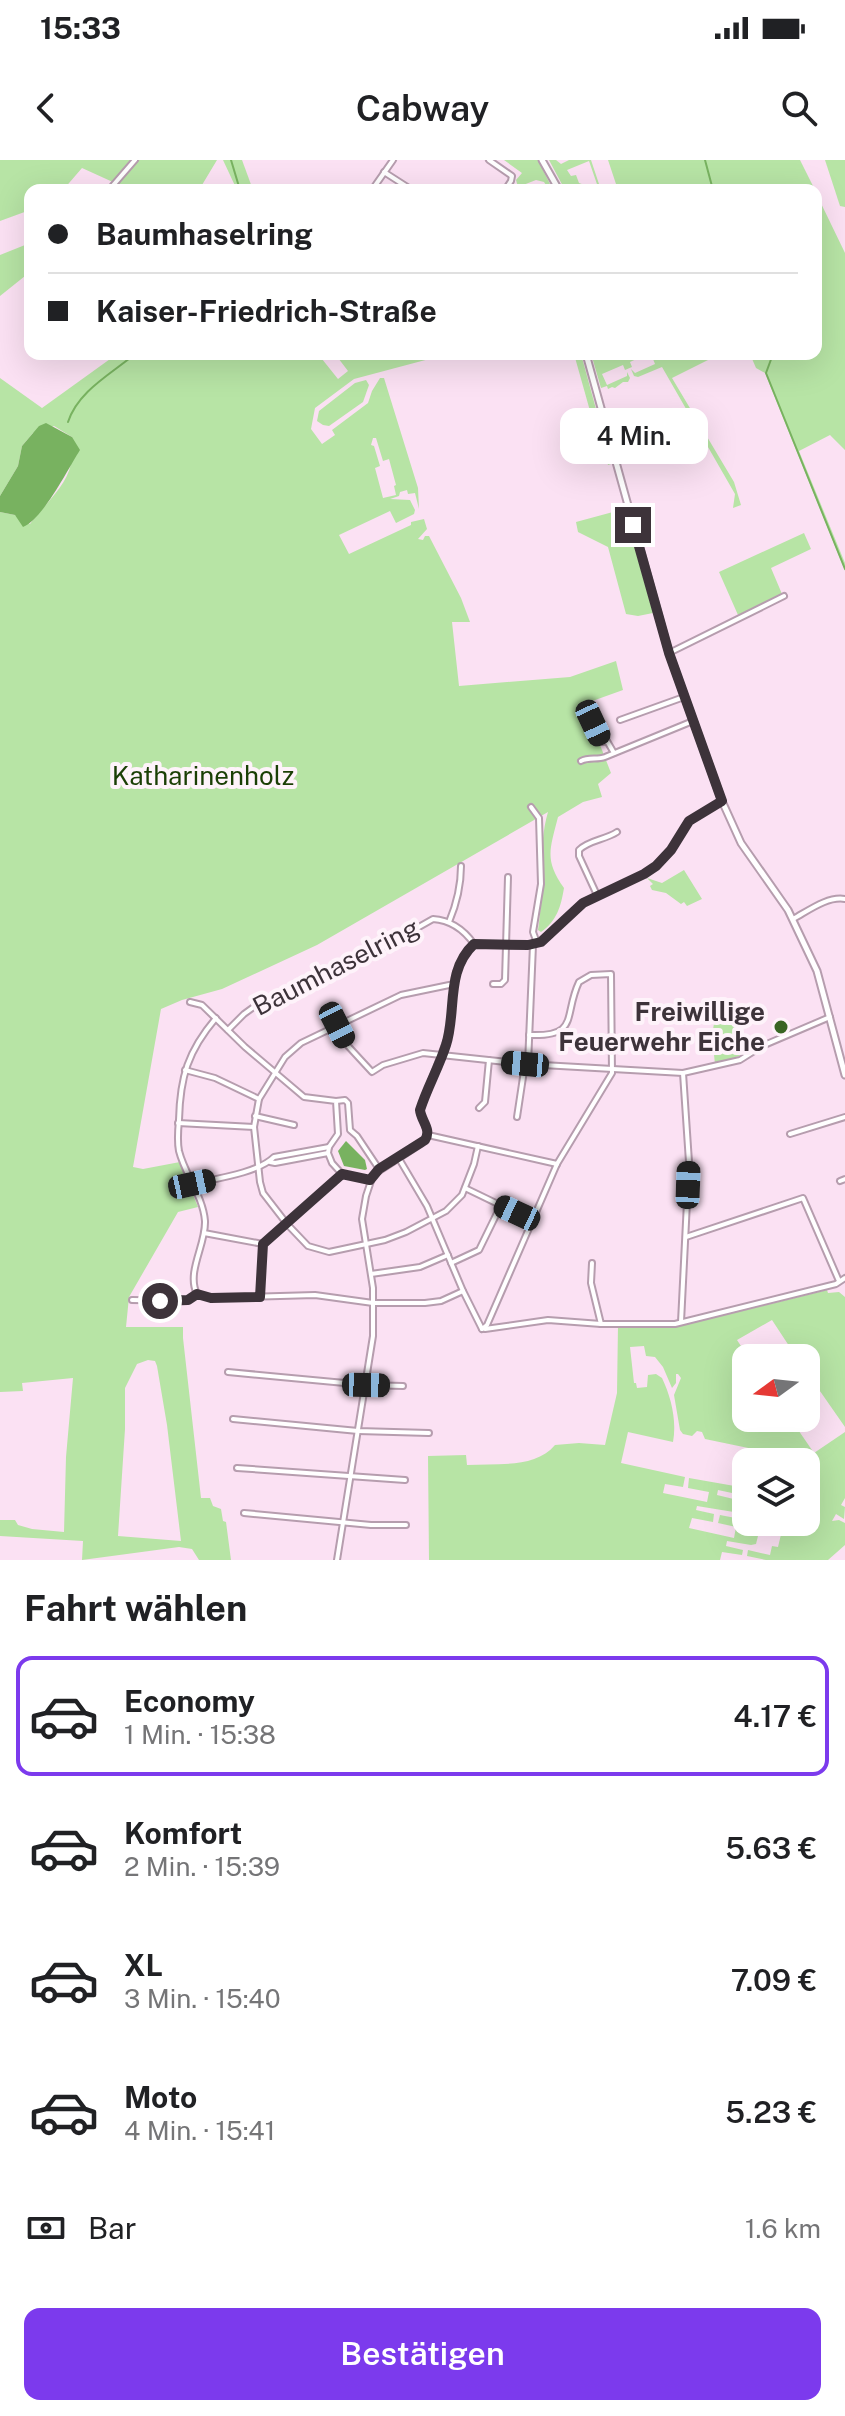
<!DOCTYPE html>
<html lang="de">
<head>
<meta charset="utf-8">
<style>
  body { margin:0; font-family:"Public Sans",sans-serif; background:#f6f6f6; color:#202124; height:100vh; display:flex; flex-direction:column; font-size:30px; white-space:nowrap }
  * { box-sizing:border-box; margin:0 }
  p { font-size:26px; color:#757577 }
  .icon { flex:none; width:44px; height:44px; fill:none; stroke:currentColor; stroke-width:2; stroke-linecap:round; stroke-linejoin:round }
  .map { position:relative; height:1400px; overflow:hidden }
  .panel { display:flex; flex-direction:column; background:#fff; flex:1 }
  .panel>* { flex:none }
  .guide { position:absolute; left:24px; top:24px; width:798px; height:176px; border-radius:16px; box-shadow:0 8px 32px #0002; display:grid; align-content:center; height:176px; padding:0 24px; background:#fff }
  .needle { width:52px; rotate:255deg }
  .controls { position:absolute; left:732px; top:1184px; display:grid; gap:16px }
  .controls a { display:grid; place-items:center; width:88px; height:88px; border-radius:16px; background:#fff; box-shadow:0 8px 32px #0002; font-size:40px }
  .end { position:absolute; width:36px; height:36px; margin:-18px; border:10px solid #3d333a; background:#fff; box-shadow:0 0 0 4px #fff }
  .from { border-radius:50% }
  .bubble { position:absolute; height:56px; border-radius:16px; background:#fff; box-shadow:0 8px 32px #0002; font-size:26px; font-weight:600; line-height:56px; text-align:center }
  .car { position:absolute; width:24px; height:48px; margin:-24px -12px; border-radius:10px; box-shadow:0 0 6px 2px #0007; background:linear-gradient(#222 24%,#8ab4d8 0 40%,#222 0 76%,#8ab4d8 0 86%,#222 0) }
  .guide b { display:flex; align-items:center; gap:28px; height:76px; font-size:30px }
  .guide b+b { border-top:2px solid #e0e0e0 }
  .guide i { width:20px; height:20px; background:#202124 }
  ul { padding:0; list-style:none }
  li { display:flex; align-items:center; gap:24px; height:120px; margin:0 16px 12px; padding:0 8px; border:4px solid transparent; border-radius:16px }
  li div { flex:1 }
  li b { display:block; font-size:30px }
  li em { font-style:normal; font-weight:600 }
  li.active { border-color:#7c3aed }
  li>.icon { width:72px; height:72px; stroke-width:1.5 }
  h2 { padding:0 24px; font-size:36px; line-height:96px }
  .pay { display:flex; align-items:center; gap:20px; height:88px; padding:0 24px; font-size:30px }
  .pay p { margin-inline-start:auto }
  .button { display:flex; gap:16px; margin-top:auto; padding:16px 24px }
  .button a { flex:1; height:92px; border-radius:16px; background:#7c3aed; color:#fff; font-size:32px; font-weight:600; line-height:92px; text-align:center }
  .status { display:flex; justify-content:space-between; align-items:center; height:56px; padding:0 40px; background:#fff; direction:ltr }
  .status svg { height:22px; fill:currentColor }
  header { display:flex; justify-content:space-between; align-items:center; height:104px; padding:0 24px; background:#fff; font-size:36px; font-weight:600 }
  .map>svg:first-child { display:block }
</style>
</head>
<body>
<div class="status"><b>15:33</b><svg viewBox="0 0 49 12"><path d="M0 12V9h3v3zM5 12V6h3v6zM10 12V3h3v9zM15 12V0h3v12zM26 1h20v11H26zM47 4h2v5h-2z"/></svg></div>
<header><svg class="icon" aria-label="back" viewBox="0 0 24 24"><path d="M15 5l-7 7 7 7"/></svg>Cabway<svg class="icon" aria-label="search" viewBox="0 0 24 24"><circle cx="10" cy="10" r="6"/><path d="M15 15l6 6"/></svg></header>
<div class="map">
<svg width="845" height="1400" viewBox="0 0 845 1400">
  <rect width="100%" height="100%" fill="#fbe1f3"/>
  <g fill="#b7e4a5" fill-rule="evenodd">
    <path d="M0 0H217L199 30H109L115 23 82 8 63 30H30V50L0 61Z"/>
    <path d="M223 0H242L253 30H237Z"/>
    <path d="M504 0H538L553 30H549L544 22 536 20 518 27 516 20 522 13Z"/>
    <path d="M549 0H556L561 4 569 0H591L601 30H599L589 1 567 10 571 16 576 15 579 23 590 27 591 30H565Z"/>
    <path d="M608 0H800L815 30H618Z"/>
    <path d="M825 0H845V47L840 46Z"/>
    <path d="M816 33 845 93V290L830 275 799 291 845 403V411L765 213 756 208 750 194H816Z"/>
    <path d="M30 83V112L0 136V95Z"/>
    <path d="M117 194H318L338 219 348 211 335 194H448L354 219 315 248 311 269 322 284 335 275 332 270 368 243 372 231 380 218H384L418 328 419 349 415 333 408 334 407 330 400 332 399 336 390 339 410 340 415 350 414 354 396 363 390 351 339 375 349 394 411 365V362L424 359 427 369 418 379 423 380 425 376H429L461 438 470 462H452L459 526 570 517 616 501 623 530 584 544 611 613 598 624 602 637 583 642 558 657C550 689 544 700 564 728 561 746 557 761 541 772L538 770C545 731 537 689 548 652L317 785 222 829 182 840 161 849 133 1007 143 1009 180 1002 198 1047 178 1052 129 1137 126 1167H183V1178L201 1338H210L213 1346 221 1349 223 1361 226 1362 231 1400H199L192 1389 179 1387 82 1400 83 1381 0 1376V1360H15L18 1365 32 1369 64 1372 66 1297 73 1218 22 1223 23 1231 0 1232V352L15 355 30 364C43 346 66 327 71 304 73 296 72 286 72 277L54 266 33 273 22 286 18 306 0 336V218L42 248ZM373 278H376L383 301 389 299 396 325 394 326 396 335 383 338 375 308 380 306 374 286 371 285ZM148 1200 155 1201 157 1206 167 1265 181 1381 118 1376 125 1269V1228L137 1204Z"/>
    <path d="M574 194H581L611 304 608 305 596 259 592 258Z"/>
    <path d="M605 194H647L630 202 632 207 625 210 623 205 602 214 607 225 627 216V212L630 218 628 222H623L615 228 612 227 608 229 607 226 601 228 592 197Z"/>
    <path d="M651 194H720L672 218 734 322 741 345 733 348 735 334 662 207 638 217 634 216 631 209 635 213 655 204Z"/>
    <path d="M366 220 369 225 363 242 329 266 323 265 317 261 319 251 355 223Z"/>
    <path d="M624 349 653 453 638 456 626 454 608 387 578 372 576 362Z"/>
    <path d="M804 373 811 389 771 408 782 434 738 455 719 412Z"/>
    <path d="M684 710 702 739 687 746 684 742 681 744 666 733 652 730 650 726 653 724 647 718 662 723Z"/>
    <path d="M734 850 748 890 739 896 715 904 712 876 715 857Z"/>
    <path d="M827 1130 828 1133 839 1132 845 1137V1267L806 1211V1198H797L772 1160 737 1180 749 1198H746V1258H790L814 1293 845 1272V1338L841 1345 845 1347 844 1359 836 1354 832 1361 839 1360 845 1363V1385L828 1400H766L747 1396 748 1390 770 1395 772 1386 778 1387 784 1362H806V1331L818 1307 816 1302 705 1279 702 1272 697 1271 692 1276 683 1274 680 1270 674 1235 681 1218 678 1214H676V1223L672 1228 663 1207 655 1197 646 1196 644 1186 630 1187 634 1223H636L637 1228 647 1227 648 1215 656 1214 662 1218C671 1237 677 1260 673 1282L628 1272 621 1303 685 1317 683 1327 665 1324 663 1333 707 1342 709 1332 688 1328 689 1318 746 1328V1336L718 1330 717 1335 746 1342V1354L697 1346 696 1350 714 1354 713 1362 692 1358 689 1368 734 1378 736 1367 718 1363 720 1355 746 1360V1362H756L760 1368 756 1384 751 1385 727 1381 726 1386 743 1390 742 1395 722 1392 720 1400H429L428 1296 466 1295 467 1305C496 1303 535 1309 555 1285L579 1283 605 1285 617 1233 618 1165 680 1166Z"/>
  </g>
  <g fill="#78b260">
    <path d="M46 263 72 277 80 290C68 309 43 359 23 367L15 355 0 352V336L18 306 22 286 39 266Z"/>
    <path d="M346 981 365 1000 367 1009 365 1010 344 1006 338 991Z"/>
  </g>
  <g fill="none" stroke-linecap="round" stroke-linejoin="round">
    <g stroke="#78b260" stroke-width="2">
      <path d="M231 0 240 30"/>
      <path d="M705 0 713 30"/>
      <path d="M773 194 766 213 845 409"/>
      <path d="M68 262C78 231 111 214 135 194"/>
    </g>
    <g stroke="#b69dae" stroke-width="8">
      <g id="minor">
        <path d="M489 0 512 16 511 21 505 30"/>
        <path d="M384 12 412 30"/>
        <path d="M109 30 135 0"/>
        <path d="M372 30 393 0"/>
        <path d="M669 493 784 436"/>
        <path d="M593 548 596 558 593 563 602 582 607 581 614 593"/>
        <path d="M620 560 684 537"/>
        <path d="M581 601C589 597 597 600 605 597L693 561"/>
        <path d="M531 647 539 658 541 724 533 772 537 783"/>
        <path d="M597 735 579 696V690C589 680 605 680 617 672"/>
        <path d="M793 759C808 751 827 736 845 739"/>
        <path d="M449 762C457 743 461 727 461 706"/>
        <path d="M475 784 528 785 541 782 583 743 644 714 656 706 671 690 689 661 722 641"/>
        <path d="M454 824 401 835 301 883 285 897 259 939 254 967 260 1022 263 1033 287 1064 308 1086 329 1092 385 1080 406 1072 446 1051 462 1035 474 1004 478 986"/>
        <path d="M493 824H501L505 820 508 717"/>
        <path d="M190 842 202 845 245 887 304 937 336 941 338 974 329 987 328 993 332 1003 342 1014 370 1020"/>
        <path d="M216 858C188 891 180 917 179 960 178 970 177 981 179 991 185 1015 203 1036 205 1061 206 1085 186 1112 197 1134L211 1138 315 1135 373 1143H425L441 1141 463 1131"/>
        <path d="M337 865 348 886 372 912 383 905 423 893 525 904 683 913 740 900 762 886 830 857"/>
        <path d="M228 870 244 854 255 846 341 811 433 759C450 760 464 770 474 784"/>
        <path d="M528 904 533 785"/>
        <path d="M185 910 215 918 259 939"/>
        <path d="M336 941 345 940 348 943 350 970 357 976 379 1009"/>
        <path d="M479 948 485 942 489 900"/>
        <path d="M255 956 294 965"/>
        <path d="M517 957 525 904"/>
        <path d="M178 963 254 967"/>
        <path d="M790 974 845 957"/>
        <path d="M428 975 557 1004"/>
        <path d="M398 997 427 1046 463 1131 482 1169"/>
        <path d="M270 1002 275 1003 328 993"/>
        <path d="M840 1021 845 1019"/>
        <path d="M192 1024C214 1019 258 1013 274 997L329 987"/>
        <path d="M465 1028 533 1061"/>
        <path d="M204 1073 263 1084"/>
        <path d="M686 1077 803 1038 839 1121"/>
        <path d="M263 1084 342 1014"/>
        <path d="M451 1103 479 1090 501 1045"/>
        <path d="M592 1103 591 1123 601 1164"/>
        <path d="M371 1114 420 1107 448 1095"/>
        <path d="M260 1137 263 1084"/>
        <path d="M132 1140 182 1141 188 1140 197 1134"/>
        <path d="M681 1162 689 1002 683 913"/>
        <path d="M482 1169 487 1165 557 1004 612 913 611 814 591 815 579 822C563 856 580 877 529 875"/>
        <path d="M485 1169 548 1160 601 1164H675L836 1124 845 1118"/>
        <path d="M228 1212 366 1225 403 1226"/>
        <path d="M233 1259 358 1271 429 1273"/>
        <path d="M237 1308 405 1320"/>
        <path d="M244 1353 371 1365H406"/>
        <path d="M337 1400 373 1176V1128L362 1059 366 1036 373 1015 421 984 428 975 420 950 449 874 456 812 468 790 474 784"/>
      </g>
    </g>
    <g stroke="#b69dae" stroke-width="9">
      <g id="tertiary">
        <path d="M542 0 559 30"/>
        <path d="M586 194 669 493 722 641 741 683 788 750 817 811 845 915"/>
      </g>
    </g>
    <use href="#minor" stroke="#fff" stroke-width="4"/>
    <use href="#tertiary" stroke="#fff" stroke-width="5"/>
  </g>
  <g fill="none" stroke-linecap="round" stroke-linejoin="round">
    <path stroke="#3d333a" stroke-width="10" d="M160 1141 188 1140 197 1134 211 1138 260 1137 263 1084 342 1014 370 1020 379 1009 425 980C432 969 421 961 420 950 427 928 439 907 446 885 457 851 445 811 474 784L528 785 541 782 583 743 644 714 656 706 671 690 689 661 722 641 669 493 633 365"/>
  </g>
  <circle fill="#396624" stroke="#fef3fa" stroke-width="3" cx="781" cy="867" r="8"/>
  <g text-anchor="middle" stroke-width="8" stroke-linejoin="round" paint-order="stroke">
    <g font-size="26" fill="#1a3f05" stroke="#fef3fa">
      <text x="203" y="625">Katharinenholz</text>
    </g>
    <g font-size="26" fill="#3d333a" stroke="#fef3fa">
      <text transform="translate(336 807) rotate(-27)" y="9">Baumhaselring</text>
    </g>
    <g font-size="26" font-weight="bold" fill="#3d333a" stroke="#fef3fa" text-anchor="end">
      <text x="765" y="861">Freiwillige<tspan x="765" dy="30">Feuerwehr Eiche</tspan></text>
    </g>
  </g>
</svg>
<div class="controls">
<a><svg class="needle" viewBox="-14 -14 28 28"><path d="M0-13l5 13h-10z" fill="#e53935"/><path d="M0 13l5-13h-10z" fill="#757577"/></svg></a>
<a><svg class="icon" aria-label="layers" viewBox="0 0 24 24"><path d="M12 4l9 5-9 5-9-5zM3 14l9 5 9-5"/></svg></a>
</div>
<i class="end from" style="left:160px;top:1141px"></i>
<i class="end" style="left:633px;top:365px"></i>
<div class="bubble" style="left:560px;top:248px;width:148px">4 Min.</div>
<i class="car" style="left:593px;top:563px;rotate:155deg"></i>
<i class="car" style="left:337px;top:865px;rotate:153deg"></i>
<i class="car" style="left:525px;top:904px;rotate:275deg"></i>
<i class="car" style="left:192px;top:1024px;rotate:78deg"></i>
<i class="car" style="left:688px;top:1025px;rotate:2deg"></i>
<i class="car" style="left:517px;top:1053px;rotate:295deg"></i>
<i class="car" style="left:366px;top:1225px;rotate:91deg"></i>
<div class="guide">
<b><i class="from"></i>Baumhaselring</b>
<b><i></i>Kaiser-Friedrich-Straße</b>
</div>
</div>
<section class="panel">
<h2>Fahrt wählen</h2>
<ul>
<li class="active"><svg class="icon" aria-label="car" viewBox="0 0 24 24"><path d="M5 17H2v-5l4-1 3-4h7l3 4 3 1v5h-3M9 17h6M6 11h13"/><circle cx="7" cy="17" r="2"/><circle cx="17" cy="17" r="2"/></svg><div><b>Economy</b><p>1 Min. · 15:38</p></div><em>4.17 €</em></li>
<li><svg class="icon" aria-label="car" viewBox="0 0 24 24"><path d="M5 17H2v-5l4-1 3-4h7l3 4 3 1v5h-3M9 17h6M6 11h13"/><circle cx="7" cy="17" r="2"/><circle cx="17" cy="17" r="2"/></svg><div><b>Komfort</b><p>2 Min. · 15:39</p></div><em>5.63 €</em></li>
<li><svg class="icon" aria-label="car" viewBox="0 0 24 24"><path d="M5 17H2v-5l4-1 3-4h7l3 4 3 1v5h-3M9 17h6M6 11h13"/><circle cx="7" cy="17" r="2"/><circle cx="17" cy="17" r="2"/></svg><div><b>XL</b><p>3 Min. · 15:40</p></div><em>7.09 €</em></li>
<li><svg class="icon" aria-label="car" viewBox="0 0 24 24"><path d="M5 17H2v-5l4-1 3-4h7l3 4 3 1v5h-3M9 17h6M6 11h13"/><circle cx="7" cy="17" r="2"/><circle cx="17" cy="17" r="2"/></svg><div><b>Moto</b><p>4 Min. · 15:41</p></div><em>5.23 €</em></li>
</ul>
<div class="pay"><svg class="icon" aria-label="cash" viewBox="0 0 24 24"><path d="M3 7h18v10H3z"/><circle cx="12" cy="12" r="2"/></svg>Bar<p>1.6 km</p></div>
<div class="button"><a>Bestätigen</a></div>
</section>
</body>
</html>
